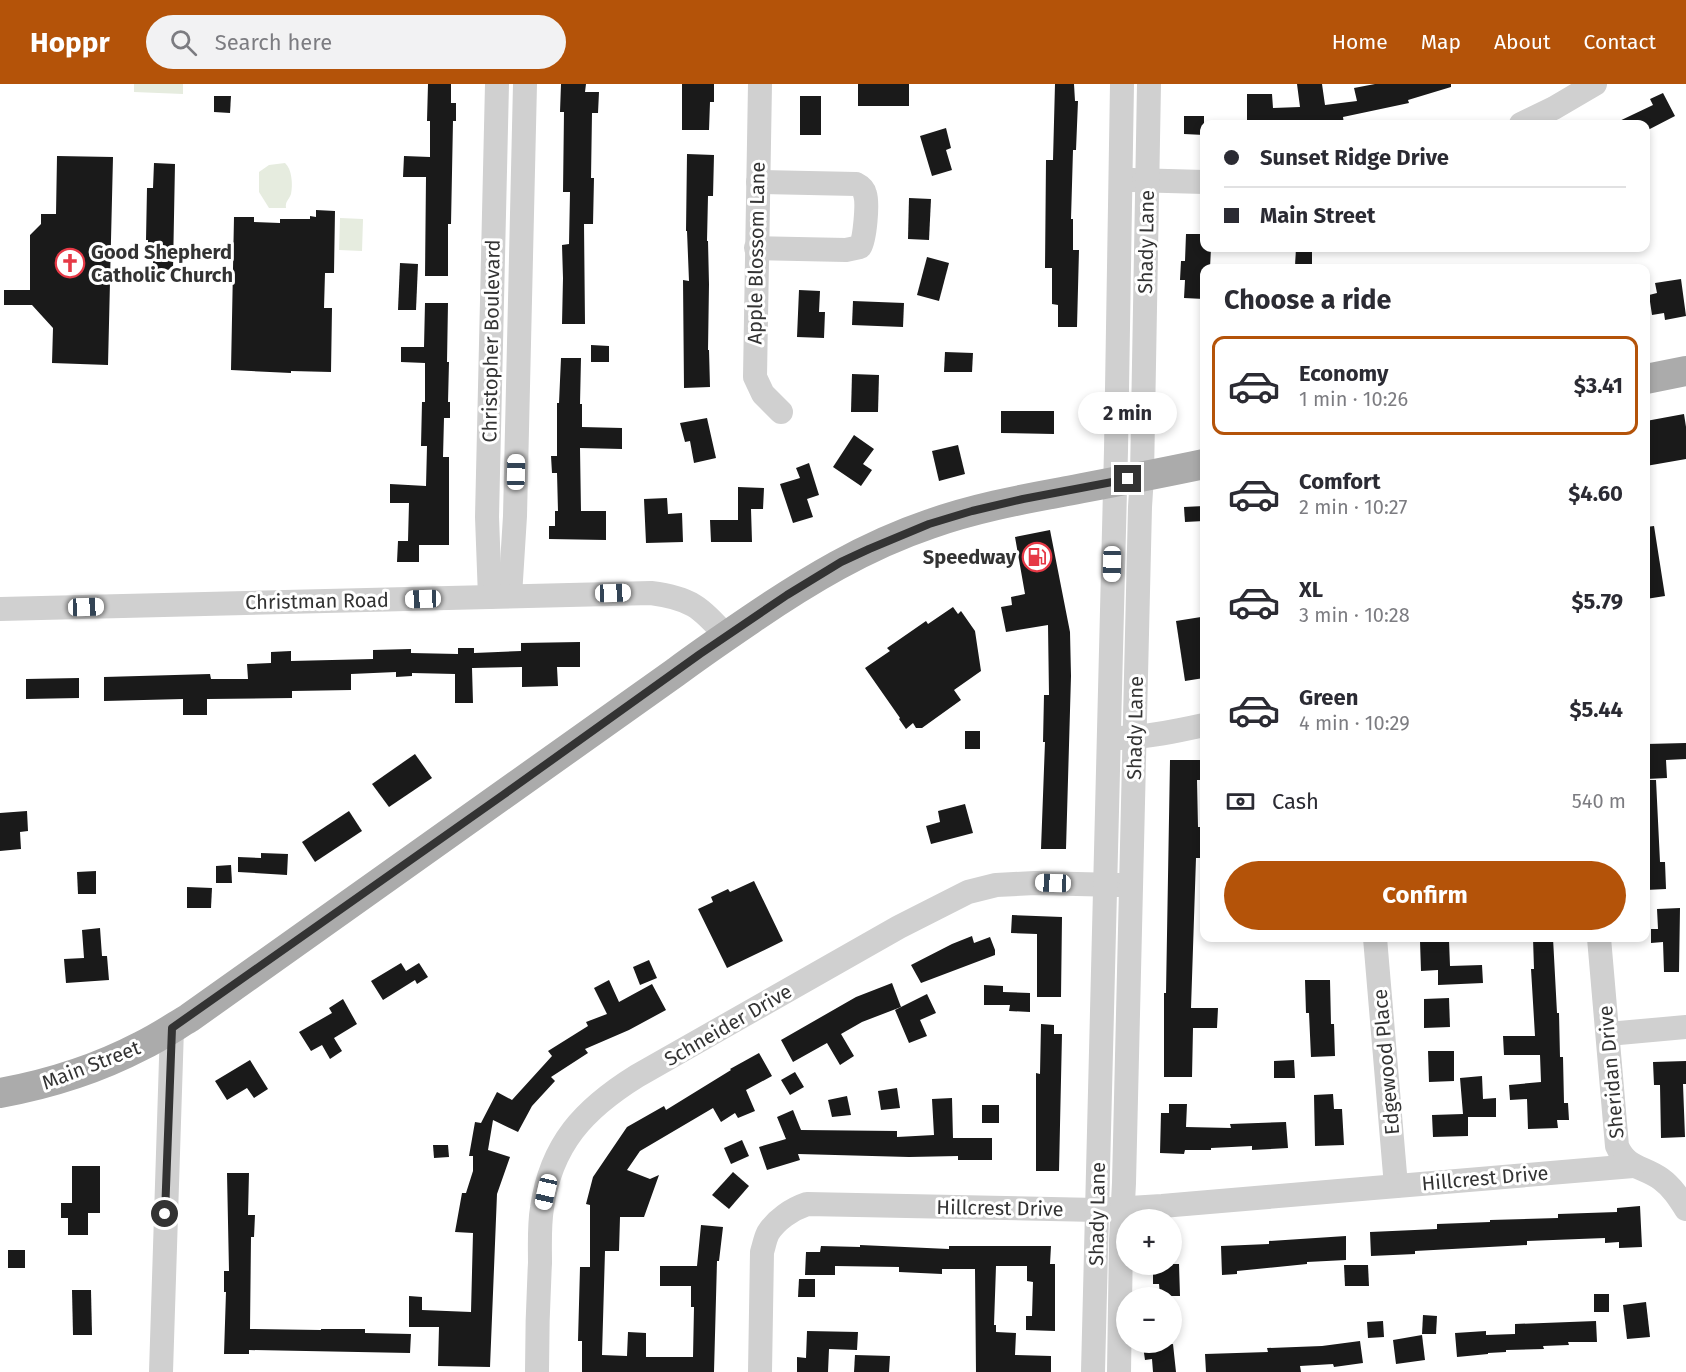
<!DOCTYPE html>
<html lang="en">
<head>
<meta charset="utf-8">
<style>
  body { margin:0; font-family:"Fira Sans",sans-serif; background:#f2f2f3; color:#2b2b33; height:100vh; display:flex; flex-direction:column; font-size:22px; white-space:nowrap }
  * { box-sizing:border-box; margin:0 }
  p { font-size:20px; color:#7c7c81 }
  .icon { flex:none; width:33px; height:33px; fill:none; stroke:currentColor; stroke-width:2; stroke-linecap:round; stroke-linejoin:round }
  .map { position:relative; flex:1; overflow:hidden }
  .drawer { position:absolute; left:1200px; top:180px; width:450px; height:678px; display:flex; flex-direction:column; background:#fff; border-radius:12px; box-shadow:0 3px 9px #0003 }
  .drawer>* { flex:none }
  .banner { position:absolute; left:1200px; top:36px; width:450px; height:132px; border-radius:12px; box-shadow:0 3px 9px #0003; display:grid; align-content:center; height:132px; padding:0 24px; background:#fff }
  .tools { position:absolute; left:1116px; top:1125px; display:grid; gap:12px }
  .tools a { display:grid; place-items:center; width:66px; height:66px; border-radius:50%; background:#fff; box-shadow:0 3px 9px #0003; font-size:30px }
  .end { position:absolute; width:27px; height:27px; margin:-14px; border:8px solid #333; background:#fff; box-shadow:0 0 0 3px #fff }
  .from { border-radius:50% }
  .bubble { position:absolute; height:42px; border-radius:21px; background:#fff; box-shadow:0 3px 9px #0003; font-size:20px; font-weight:700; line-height:42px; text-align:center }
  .car { position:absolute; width:18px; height:36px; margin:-18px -9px; border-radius:8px; box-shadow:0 0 4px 2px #0007; background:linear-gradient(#fff 24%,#345 0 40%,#fff 0 76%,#345 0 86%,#fff 0) }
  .banner b { display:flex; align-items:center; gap:21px; height:57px; font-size:22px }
  .banner b+b { border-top:2px solid #e1e1e2 }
  .banner i { width:15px; height:15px; background:#2b2b33 }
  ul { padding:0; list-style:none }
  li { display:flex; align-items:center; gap:18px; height:99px; margin:0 12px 9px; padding:0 12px; border:3px solid transparent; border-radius:12px }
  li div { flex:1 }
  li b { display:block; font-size:22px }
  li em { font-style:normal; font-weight:700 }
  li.active { border-color:#b45309 }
  li>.icon { width:54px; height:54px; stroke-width:1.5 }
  h2 { padding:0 24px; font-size:27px; line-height:72px }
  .pay { display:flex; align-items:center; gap:15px; height:66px; padding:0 24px; font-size:22px }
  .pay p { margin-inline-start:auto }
  .button { display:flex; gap:12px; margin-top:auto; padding:12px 24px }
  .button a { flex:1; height:69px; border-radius:36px; background:#b45309; color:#fff; font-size:24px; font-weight:700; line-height:69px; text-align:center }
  header { display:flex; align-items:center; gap:36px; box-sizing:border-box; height:84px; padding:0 30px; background:#b45309; color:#fff }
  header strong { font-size:28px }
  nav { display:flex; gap:33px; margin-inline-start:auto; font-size:21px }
  .search { width:420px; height:54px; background:#f2f2f3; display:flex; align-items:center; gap:15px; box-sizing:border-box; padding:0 21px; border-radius:33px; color:#7c7c81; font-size:22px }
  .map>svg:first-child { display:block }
</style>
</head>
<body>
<header>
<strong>Hoppr</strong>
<div class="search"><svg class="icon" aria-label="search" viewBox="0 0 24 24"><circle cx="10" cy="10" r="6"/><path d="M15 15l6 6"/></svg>Search here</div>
<nav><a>Home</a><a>Map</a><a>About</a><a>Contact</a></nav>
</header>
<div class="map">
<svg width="1686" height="1288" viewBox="0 0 1686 1288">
  <rect width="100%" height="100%" fill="#fff"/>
  <g fill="#e6ecdf">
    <path d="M134 0H183V10L134 8Z"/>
    <path d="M285 79C292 85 293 101 291 110 289 116 285 117 286 124H269L259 108V88L269 81Z"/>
    <path d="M340 134 363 135 362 167 339 166Z"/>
  </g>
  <g fill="#1a1a1a">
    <path d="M428 0H451V19H456V37H453L451 140H448V192H425L426 93H403L404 72 430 73V37H427Z"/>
    <path d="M561 0H586L585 8H599L598 29H592L591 94H594L593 140H584L585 240H562L563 194 562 161 569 160 570 108H563L564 28H560Z"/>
    <path d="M682 0H714V18H710L709 46H682Z"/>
    <rect x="858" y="0" width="51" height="22"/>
    <path d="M1055 0H1074L1075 17H1078L1076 66H1073L1071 135H1073V166H1079L1077 243H1058V221L1052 220V184H1045L1046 76H1053Z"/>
    <path d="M1297 0H1322L1325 21 1357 17 1354 4 1375 0H1451V3L1408 16 1409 19 1343 33 1344 40H1247V10H1272L1273 24 1300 23Z"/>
    <path d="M1663 9 1675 32 1646 47V40H1613L1653 21 1650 15Z"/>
    <path d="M214 12H231L230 29 214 28Z"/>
    <rect x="800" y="12" width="21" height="39"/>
    <path d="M1184 32H1204V51L1184 50Z"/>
    <path d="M946 44 951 64 946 66 952 86 932 92 920 52Z"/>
    <path d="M687 70 714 71 713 112H708L707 157H708L709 200 708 266H709L710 303 684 304 683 196 689 197 687 147H686Z"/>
    <path d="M57 72 113 73 108 281 52 279 53 244 32 221H4V206H30V151L41 140V130H56Z"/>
    <path d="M154 79 175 80 173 186 153 185V164H148V156H146L147 104H153Z"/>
    <path d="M909 114 931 115 929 156 908 155Z"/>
    <path d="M316 126 335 127 334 189H325L324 224H332L331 288 291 287V289L231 286 234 133H254V138L280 139V135H310V132L316 133Z"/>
    <path d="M1186 150H1204V164H1211L1210 184H1204V215L1184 214 1185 196H1180L1181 177H1185Z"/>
    <path d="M1296 164H1312V182H1295Z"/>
    <path d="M927 173 949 179 939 217 917 211Z"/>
    <path d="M400 179 418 180 416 226H398Z"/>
    <path d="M1681 195 1686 232 1665 236 1664 229 1652 231 1649 211 1657 209 1655 199Z"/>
    <path d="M799 206 820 207 819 228H825L824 254 797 253Z"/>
    <path d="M853 217 904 219 903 243 852 241Z"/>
    <path d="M425 219H448L447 278H449L448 318H450V334H444L443 373H449V461H419V478H397L398 457H408L409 419H390V400L426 402 427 362H421L422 318H425V279L401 278V263H424Z"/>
    <path d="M591 261 609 262V278H591Z"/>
    <path d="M945 268 973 269 972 288H944Z"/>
    <path d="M561 274H581L580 320H582V343L622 344V365L580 364 581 427H606V456L549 455V442H555V427H558L557 389H552L551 372H557V319H559Z"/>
    <path d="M852 290 879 291 878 328H851Z"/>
    <path d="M1001 327H1054V350L1001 349Z"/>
    <path d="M1684 330 1686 343V375L1646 382V337Z"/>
    <path d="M707 334 716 374 694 379 690 357 685 358 680 339Z"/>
    <path d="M854 351 874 365 863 380 872 386 861 402 833 383Z"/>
    <path d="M958 361 965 390 939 397 932 367Z"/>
    <path d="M809 379 819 411 807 415 813 433 793 439 780 400 800 394 796 384Z"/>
    <path d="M738 403 764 404 763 425H751L752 458H711L710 436H738Z"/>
    <path d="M667 414 668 430 682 429 683 458 646 459 644 415Z"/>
    <path d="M1204 422V437L1185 438 1184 423Z"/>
    <path d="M1654 442 1665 512 1646 515V443Z"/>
    <path d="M1050 446 1070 548 1071 592 1066 765H1041L1045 658H1043L1044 611H1049L1048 541 1006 548 1001 523 1012 521 1011 513 1025 510 1015 453Z"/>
    <path d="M953 523 958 530 961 527 975 547 981 587 954 606 961 616 922 644H916L913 639 906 645 899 635 900 634 865 584 890 567 887 564 926 537 928 540Z"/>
    <path d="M1201 533 1204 559V594L1185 597 1176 537Z"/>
    <path d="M580 558V583H557L558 602 522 603V583L472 584 473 619H455V590L412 589V592L396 593V588L351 590V606L292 607V614L207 615V631H183V615L104 617V593L210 590 211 595H248L247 580 271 579V568L291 567V577L373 575V566L411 565V569L458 570V564H474V569L521 567V559Z"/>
    <path d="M79 594V614L26 615V595Z"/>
    <rect x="965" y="647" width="15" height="18"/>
    <path d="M1686 659V675L1666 676 1667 694 1646 695V660Z"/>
    <path d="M415 670 432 694 389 723 372 700Z"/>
    <path d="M1170 676H1204V696H1197L1198 743H1204V774H1196L1191 924H1218L1217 944H1193L1192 993H1164V909H1166Z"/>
    <path d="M1646 696H1656L1660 778H1665L1666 805 1646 806Z"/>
    <path d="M965 720 973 749 931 760 926 742 940 738 938 727Z"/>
    <path d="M27 727 28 747 20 748 21 765 0 767V729Z"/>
    <path d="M349 727 362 747 315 778 302 758Z"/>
    <path d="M261 769 288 770 287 791 238 788V773L261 774Z"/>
    <path d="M231 781 232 799H216V782Z"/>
    <path d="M96 787V810H78L77 788Z"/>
    <path d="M754 797 783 857 727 884 698 825 713 818 711 813 728 805 730 808Z"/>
    <path d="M187 803 212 804 211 824H187Z"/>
    <path d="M1680 824 1679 888H1664L1663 858 1651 859V845H1658L1657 825Z"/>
    <path d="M1012 831 1062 833 1061 913H1037V850L1011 849Z"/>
    <path d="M100 844 102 872H107L109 896 66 899 64 875 84 874 82 846Z"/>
    <path d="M972 852 974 859 990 853 995 866V871L921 899 911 881 952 860Z"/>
    <path d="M1533 854H1553L1557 929H1559L1560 973H1563L1564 1019H1568L1569 1036H1557L1558 1044 1528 1045 1527 1015 1510 1016 1509 1001 1541 998 1540 971H1504L1503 952H1535L1531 885H1534Z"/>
    <path d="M1449 856 1450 882 1482 881 1483 899 1438 901V886L1421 887 1420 857Z"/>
    <path d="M649 876 657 894 640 901 633 883Z"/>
    <path d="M401 879 406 887 419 879 428 893 417 900 415 896 383 916 371 897Z"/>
    <path d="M609 896 619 918 652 900 666 926 629 946 585 965 588 969 551 993 555 997 532 1022 518 1048 493 1036 488 1066 510 1073 497 1110 490 1283 438 1282 439 1243H409V1212L422 1213V1226L471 1228 473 1149 455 1148 462 1109H466L473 1087V1072H469L475 1038 481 1039 497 1008 512 1016 552 972 548 967 588 942 586 938 607 930 594 904Z"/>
    <path d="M1305 896H1330L1331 940H1334L1335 972 1311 973 1309 929H1306Z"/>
    <path d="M892 899 901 923 862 938 841 950 854 972 840 981 827 959 793 978 781 956 856 913Z"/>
    <path d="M984 901 1003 902V908L1030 909V928L1009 927 1010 921H984Z"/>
    <path d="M927 910 936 929 920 936 927 952 909 959 895 926Z"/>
    <path d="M1449 914 1450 943 1424 944V915Z"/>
    <path d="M343 915 357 940 334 954 342 967 330 975 322 961 311 967 299 948 332 929 329 924Z"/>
    <path d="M1041 940 1054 941V950H1062L1059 1087H1036V989L1040 990Z"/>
    <path d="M1428 967H1454V997L1429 998Z"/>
    <path d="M759 969 772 992 746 1006 755 1027 738 1034 735 1029 721 1038 713 1024 640 1067 627 1086 650 1095 659 1091 644 1133H620L619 1167H605L602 1271 627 1272 628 1248 646 1249V1273H693L694 1223H691V1202H660V1182H697L701 1141 723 1143 719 1177H717L714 1288H582V1257H578L580 1183H590V1121L586 1120 593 1093 627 1043 664 1022 666 1026 731 986 730 985Z"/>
    <path d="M250 976 268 1005 254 1014 247 1004 227 1016 215 997Z"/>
    <path d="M1294 976 1295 994H1274V977Z"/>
    <path d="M1686 977V1000H1683L1685 1053 1661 1054 1660 1001H1654L1653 978Z"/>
    <path d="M795 988 804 1003 790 1011 781 996Z"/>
    <path d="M1482 992 1483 1015 1496 1014V1033H1468V1052L1433 1053 1432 1031 1463 1030 1460 994Z"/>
    <path d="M897 1004 900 1024 881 1026 878 1007Z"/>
    <path d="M1333 1010 1334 1025H1342L1344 1061 1315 1062 1314 1011Z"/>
    <path d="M847 1012 851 1031 832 1033 828 1016Z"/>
    <path d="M952 1014 953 1054H992V1076H958V1072L909 1073 798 1070 800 1076 767 1086 759 1063 786 1055 777 1033 793 1026 801 1046 897 1047V1053L934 1051 932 1015Z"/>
    <path d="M1169 1020H1187L1186 1043 1231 1044 1230 1040 1286 1038 1288 1064 1252 1066V1062L1211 1064V1066H1185L1184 1070 1160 1069 1161 1029H1169Z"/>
    <rect x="982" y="1021" width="17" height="18"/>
    <path d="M742 1056 749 1072 731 1080 724 1064Z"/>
    <path d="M433 1061H448L449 1073 434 1074Z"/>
    <path d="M72 1082H100V1129H88V1151H68V1134H61V1119H72Z"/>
    <path d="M733 1088 749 1102 729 1125 712 1111Z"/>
    <path d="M227 1089H249L248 1131H255L254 1153H251L250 1245 321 1246V1245H365V1249L411 1250 410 1269 249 1266V1270H224L226 1208H224V1187H229Z"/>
    <path d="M1640 1122 1642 1163 1619 1164V1158L1605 1159V1154L1527 1157V1161L1415 1167V1170L1371 1172 1370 1148 1437 1145V1140L1490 1138V1136L1558 1134V1130L1617 1128V1124Z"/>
    <path d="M1346 1152V1176L1307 1178V1180L1237 1187V1190L1222 1191 1221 1162 1269 1160V1157Z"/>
    <path d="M860 1161 949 1165V1162H1051L1050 1180H1055V1247L1026 1246V1232H1032L1033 1198 1027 1197V1182H996L994 1241H996V1248L1016 1249 1015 1271 1051 1272V1288H976L975 1185H942V1190L899 1188V1183L835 1182V1191H805L806 1168H820L821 1162 860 1163Z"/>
    <rect x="8" y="1166" width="17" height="18"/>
    <path d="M1153 1180H1179L1180 1212H1160L1159 1200H1153Z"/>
    <path d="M1344 1181H1368L1369 1202H1345Z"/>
    <path d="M799 1195H815V1213H798Z"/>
    <path d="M72 1206H91L92 1251H73Z"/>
    <rect x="1594" y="1210" width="15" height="18"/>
    <path d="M1646 1218 1650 1253 1627 1255 1623 1221Z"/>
    <path d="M1423 1231 1437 1232 1436 1250H1422Z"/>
    <path d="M1383 1237 1384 1253 1368 1254 1367 1238Z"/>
    <path d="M1596 1237 1597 1258H1568L1569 1261 1543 1262 1544 1265 1506 1266V1268L1488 1269V1270L1457 1273 1455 1249 1486 1247V1251L1515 1250V1240Z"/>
    <path d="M807 1247 858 1248 857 1266 829 1265 828 1288H797V1273L806 1274Z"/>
    <path d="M1422 1251 1425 1276 1396 1280 1393 1256Z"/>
    <path d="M1360 1257 1363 1279 1334 1283 1333 1280 1300 1282 1301 1288H1206L1205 1270 1268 1268 1267 1264 1322 1262Z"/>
    <path d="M1173 1260 1176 1288H1153L1152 1275 1145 1276 1143 1262Z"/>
    <path d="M855 1271 890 1272 889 1288H854Z"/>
  </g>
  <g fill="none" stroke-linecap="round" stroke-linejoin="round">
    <g stroke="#d0d0d0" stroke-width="24">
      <path d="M760 0 755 293 763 310 781 328"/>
      <path d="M1521 40 1554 24 1595 0"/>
      <path d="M1132 96 1204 98"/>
      <path d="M756 164 846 166 860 163C865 155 868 119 865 110 864 105 860 102 856 100L758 98"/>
      <path d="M510 512 515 432 525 0"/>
      <path d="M490 513 487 433 497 0"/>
      <path d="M0 525 651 509C690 514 701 523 726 552"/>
      <path d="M1120 654C1149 653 1177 647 1204 641"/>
      <path d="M1375 854 1396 1102"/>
      <path d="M1599 854 1617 1062C1627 1085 1643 1082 1661 1095 1672 1103 1679 1114 1686 1125"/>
      <path d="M1608 950 1686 943"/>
      <path d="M161 1288 172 944"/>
      <path d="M537 1288C537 1251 538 1215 540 1179 540 1161 539 1142 542 1124 551 1060 584 1025 637 992L899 843 968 808 996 801 1035 799 1119 801"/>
      <path d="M760 1288 762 1168C764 1162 765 1155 768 1149 776 1136 792 1125 807 1120L1097 1126 1162 1122 1633 1082"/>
      <path d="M1093 1288 1116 366 1122 0"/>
      <path d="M1119 1288 1121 1156 1124 1099 1140 423 1142 392 1149 0"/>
    </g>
    <g stroke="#ababab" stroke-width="30">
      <path d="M1646 295 1686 287"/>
      <path d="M0 1009C49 1000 97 985 141 962 158 954 174 943 189 934L676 588C700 570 725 553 750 536 807 497 865 462 930 440 972 425 1018 416 1062 408 1109 399 1157 390 1204 380"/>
    </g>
  </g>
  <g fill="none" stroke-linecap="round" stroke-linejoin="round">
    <path stroke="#333" stroke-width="8" d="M165 1130 172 944 503 711 700 570 787 511 841 478 869 465 929 440 972 427 1023 415 1128 395"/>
  </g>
  <defs>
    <g id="church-ring" transform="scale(1.5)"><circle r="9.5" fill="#fff" stroke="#e63946" stroke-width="1.5"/><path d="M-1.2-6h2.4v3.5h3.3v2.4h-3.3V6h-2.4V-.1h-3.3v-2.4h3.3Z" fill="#e63946"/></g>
    <g id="fuel-ring" transform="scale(1.5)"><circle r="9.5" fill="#fff" stroke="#e63946" stroke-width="1.5"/><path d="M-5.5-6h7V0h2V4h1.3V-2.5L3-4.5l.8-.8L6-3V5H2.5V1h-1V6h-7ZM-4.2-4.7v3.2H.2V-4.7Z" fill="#e63946"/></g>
  </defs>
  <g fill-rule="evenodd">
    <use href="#church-ring" x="70" y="179"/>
    <use href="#fuel-ring" x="1037" y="473"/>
  </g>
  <g text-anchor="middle" stroke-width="6" stroke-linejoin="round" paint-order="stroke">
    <g font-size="20" fill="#333" stroke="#fff">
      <text transform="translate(1146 158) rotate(-89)" y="7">Shady Lane</text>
      <text transform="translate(756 169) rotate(-89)" y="7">Apple Blossom Lane</text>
      <text transform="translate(491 257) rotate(-89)" y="7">Christopher Boulevard</text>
      <text transform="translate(317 517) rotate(-1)" y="7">Christman Road</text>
      <text transform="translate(1135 644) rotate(-89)" y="7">Shady Lane</text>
      <text transform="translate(728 941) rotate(-30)" y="7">Schneider Drive</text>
      <text transform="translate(1386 978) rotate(-95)" y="7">Edgewood Place</text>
      <text transform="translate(91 981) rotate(-21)" y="7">Main Street</text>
      <text transform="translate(1611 988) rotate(-95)" y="7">Sheridan Drive</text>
      <text transform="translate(1485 1094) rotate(-5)" y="7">Hillcrest Drive</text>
      <text transform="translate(1000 1124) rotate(1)" y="7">Hillcrest Drive</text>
      <text transform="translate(1097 1130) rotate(-89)" y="7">Shady Lane</text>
    </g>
    <g font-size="20" font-weight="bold" fill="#333" stroke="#fff" text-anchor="start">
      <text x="91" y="175">Good Shepherd<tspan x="91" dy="23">Catholic Church</tspan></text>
      <text x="1016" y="480" text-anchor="end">Speedway</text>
    </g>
  </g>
</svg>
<div class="tools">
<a>+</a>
<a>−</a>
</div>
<i class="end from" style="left:165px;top:1130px"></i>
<i class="end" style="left:1128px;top:395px"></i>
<div class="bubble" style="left:1078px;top:308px;width:99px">2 min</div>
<i class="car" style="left:516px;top:388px;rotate:1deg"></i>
<i class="car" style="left:1112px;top:480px;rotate:181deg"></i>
<i class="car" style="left:613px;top:509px;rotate:88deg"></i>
<i class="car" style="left:423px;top:515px;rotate:268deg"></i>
<i class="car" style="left:86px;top:523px;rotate:88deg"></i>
<i class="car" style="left:1053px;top:799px;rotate:272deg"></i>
<i class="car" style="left:546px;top:1108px;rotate:193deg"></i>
<div class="banner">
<b><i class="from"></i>Sunset Ridge Drive</b>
<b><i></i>Main Street</b>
</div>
<section class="drawer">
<h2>Choose a ride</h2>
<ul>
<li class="active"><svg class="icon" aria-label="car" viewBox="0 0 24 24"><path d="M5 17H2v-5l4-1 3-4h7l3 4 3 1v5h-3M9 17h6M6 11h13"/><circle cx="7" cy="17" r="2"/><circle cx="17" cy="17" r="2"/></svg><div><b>Economy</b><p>1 min · 10:26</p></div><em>$3.41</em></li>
<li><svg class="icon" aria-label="car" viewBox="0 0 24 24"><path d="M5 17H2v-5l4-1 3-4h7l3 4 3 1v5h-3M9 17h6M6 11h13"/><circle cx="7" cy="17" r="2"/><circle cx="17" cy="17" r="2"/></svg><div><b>Comfort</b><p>2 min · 10:27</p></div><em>$4.60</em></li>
<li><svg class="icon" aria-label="car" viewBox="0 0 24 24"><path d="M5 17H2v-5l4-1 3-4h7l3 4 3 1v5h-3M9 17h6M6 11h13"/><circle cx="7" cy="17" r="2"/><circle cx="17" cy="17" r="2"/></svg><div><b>XL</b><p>3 min · 10:28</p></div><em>$5.79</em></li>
<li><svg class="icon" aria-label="car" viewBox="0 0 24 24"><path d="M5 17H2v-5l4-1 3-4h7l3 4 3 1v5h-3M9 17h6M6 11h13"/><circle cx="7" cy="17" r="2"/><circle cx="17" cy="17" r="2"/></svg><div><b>Green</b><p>4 min · 10:29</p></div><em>$5.44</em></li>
</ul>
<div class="pay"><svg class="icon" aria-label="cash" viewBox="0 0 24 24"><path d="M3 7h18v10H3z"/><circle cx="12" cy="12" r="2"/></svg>Cash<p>540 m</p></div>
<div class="button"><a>Confirm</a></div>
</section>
</div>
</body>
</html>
